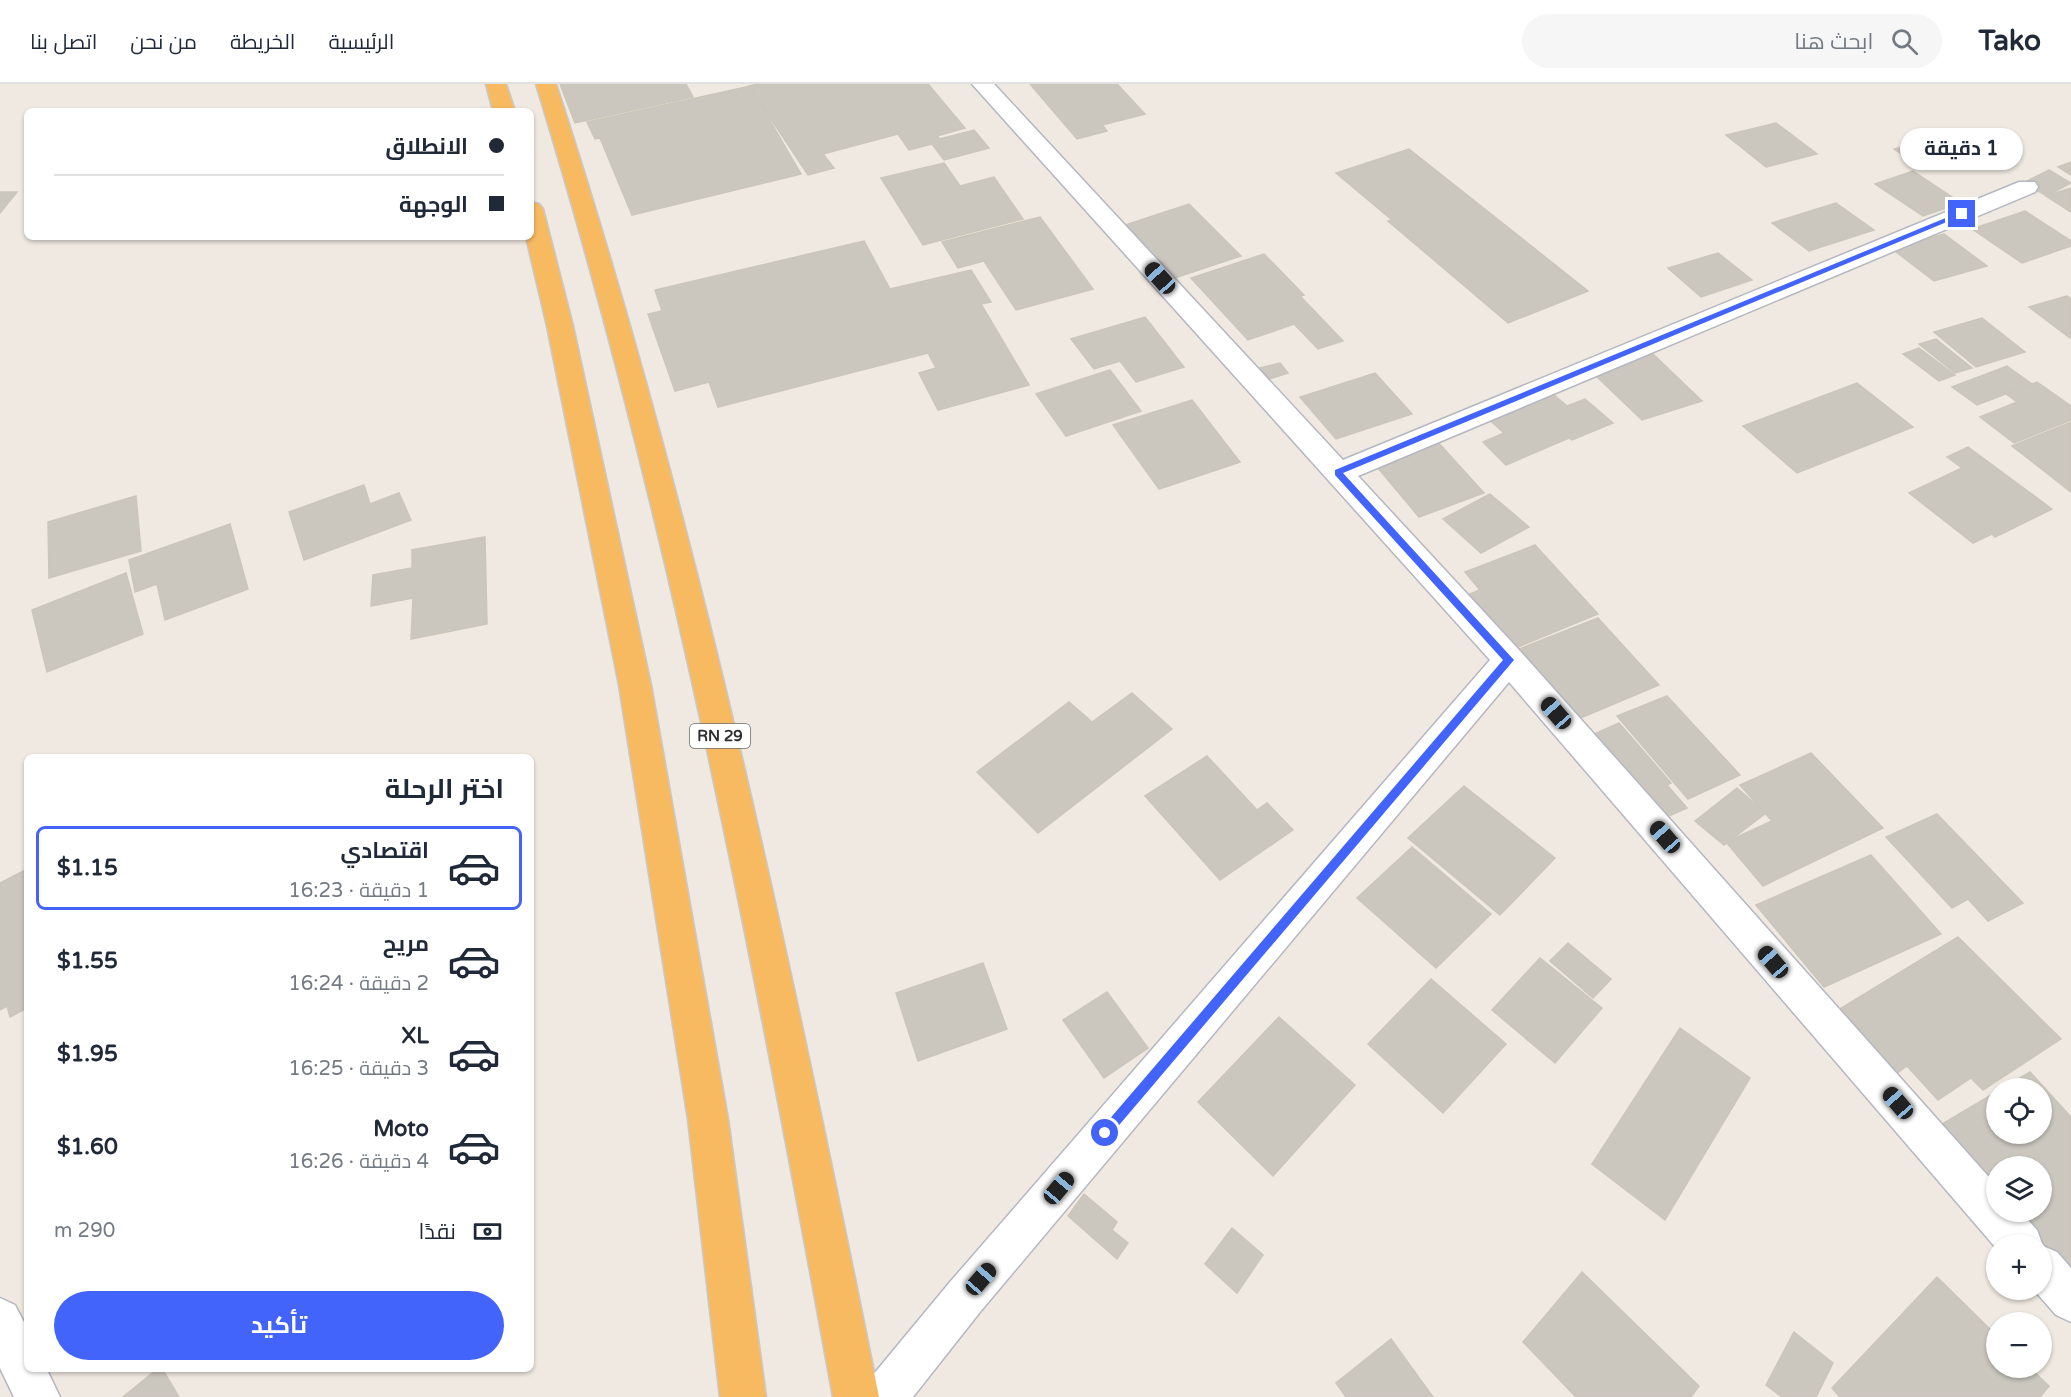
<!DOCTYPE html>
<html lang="ar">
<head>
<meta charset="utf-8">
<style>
  body { margin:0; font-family:"Varela Round",Cairo,sans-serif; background:#f6f6f7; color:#1f2937; direction:rtl; height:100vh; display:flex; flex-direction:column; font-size:22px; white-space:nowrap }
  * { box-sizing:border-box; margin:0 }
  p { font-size:20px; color:#747a83 }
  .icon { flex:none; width:33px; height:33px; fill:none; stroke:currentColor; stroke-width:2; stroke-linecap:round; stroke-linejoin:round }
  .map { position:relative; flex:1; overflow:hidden; direction:ltr }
  .details { position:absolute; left:24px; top:670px; width:510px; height:618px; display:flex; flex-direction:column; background:#fff; border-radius:9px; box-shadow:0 2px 4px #0004; direction:rtl }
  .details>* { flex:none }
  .top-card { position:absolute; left:24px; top:24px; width:510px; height:132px; border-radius:9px; box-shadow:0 2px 4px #0004; direction:rtl; display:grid; align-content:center; height:132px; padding:0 30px; background:#fff }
  .controls { position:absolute; left:1986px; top:994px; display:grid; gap:12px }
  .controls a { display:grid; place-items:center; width:66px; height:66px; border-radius:50%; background:#fff; box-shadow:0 2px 4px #0004; font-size:30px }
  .end { position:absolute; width:27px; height:27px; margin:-14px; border:8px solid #4264fb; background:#fff; box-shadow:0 0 0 3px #fff }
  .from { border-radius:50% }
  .bubble { position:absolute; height:42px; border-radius:21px; background:#fff; box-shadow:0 2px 4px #0004; font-size:20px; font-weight:700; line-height:42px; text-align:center; direction:rtl }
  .car { position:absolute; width:18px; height:36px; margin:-18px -9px; border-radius:8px; box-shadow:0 0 4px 2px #0007; background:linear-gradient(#222 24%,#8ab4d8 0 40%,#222 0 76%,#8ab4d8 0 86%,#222 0) }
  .top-card b { display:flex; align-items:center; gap:21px; height:57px; font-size:22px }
  .top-card b+b { border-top:2px solid #e0e1e3 }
  .top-card i { width:15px; height:15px; background:#1f2937 }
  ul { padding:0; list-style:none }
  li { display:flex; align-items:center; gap:18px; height:84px; margin:0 12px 9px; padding:0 18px; border:3px solid transparent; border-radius:9px }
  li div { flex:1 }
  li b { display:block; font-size:22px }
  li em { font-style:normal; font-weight:700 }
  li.selected { border-color:#4264fb }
  li>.icon { width:54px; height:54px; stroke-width:1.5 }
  h2 { padding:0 30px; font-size:27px; line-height:72px }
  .pay { display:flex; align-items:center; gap:15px; height:66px; padding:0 30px; font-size:22px }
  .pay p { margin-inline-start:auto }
  .action { display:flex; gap:12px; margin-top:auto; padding:12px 30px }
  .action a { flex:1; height:69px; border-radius:36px; background:#4264fb; color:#fff; font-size:24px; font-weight:700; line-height:69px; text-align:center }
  header { display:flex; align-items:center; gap:36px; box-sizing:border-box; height:84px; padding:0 30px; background:#fff; border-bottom:2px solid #e0e1e3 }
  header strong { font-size:28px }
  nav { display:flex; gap:33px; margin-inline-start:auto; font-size:21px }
  .search { width:420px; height:54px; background:#f6f6f7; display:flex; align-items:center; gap:15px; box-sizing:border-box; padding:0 21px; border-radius:33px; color:#747a83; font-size:22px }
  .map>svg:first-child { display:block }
</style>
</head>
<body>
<header>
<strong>Tako</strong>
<div class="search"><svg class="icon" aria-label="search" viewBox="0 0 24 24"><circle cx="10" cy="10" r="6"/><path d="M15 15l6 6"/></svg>ابحث هنا</div>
<nav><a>الرئيسية</a><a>الخريطة</a><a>من نحن</a><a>اتصل بنا</a></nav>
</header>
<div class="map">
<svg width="2071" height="1313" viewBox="0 0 2071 1313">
  <rect width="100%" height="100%" fill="#efe9e1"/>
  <g fill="#cbc7bf" stroke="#cbc5ba" stroke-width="1.5">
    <path d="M560 0H686L693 13 575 39Z"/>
    <path d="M758 0H928L965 44 937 52 940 55 974 46 989 64 944 76 932 60 909 66 898 50 823 70 834 84 808 91 749 2Z"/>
    <path d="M1030 0H1117L1145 30 1102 41 1107 47 1077 55Z"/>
    <path d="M750 2 801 90 632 131 600 54 595 55 587 38Z"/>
    <path d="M1776 39 1817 70 1766 83 1726 51Z"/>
    <path d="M1944 52 1966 68 1916 80 1894 65Z"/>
    <path d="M1409 65 1588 207 1508 239 1388 137 1392 136 1336 89Z"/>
    <path d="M2071 78V91L2058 83Z"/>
    <path d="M944 79 960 102 994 93 1023 135 923 161 881 94Z"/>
    <path d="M2049 86 2071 99 2047 112 2023 99Z"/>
    <path d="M1913 87 1961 119 1923 132 1875 100Z"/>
    <path d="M2071 104V128L2046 112Z"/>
    <path d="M0 108H17L0 129Z"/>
    <path d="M1836 119 1874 146 1809 167 1772 139Z"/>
    <path d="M1189 120 1241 172 1172 195 1122 142Z"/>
    <path d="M2025 127 2071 157V162L2022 179 1972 145Z"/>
    <path d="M1040 133 1093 205 1016 226 984 177 958 184 942 158Z"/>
    <path d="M1944 150 1987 182 1934 197 1891 164Z"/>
    <path d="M864 157 890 205 971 186 991 218 981 220 1029 301 938 326 919 289 936 284 928 269 718 323 709 298 675 307 648 230 662 227 655 206Z"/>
    <path d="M1718 169 1752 196 1701 213 1668 184Z"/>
    <path d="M1264 170 1304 211 1300 212 1343 257 1318 265 1294 240 1248 256 1191 194Z"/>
    <path d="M2067 212 2071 215 2070 254 2029 223Z"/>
    <path d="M1145 233 1184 283 1136 298 1120 277 1094 285 1071 255Z"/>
    <path d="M1982 234 2025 268 1976 283 1934 248Z"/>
    <path d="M1936 255 1972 284 1955 289 1919 260Z"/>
    <path d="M1919 264 1955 291 1939 297 1903 270Z"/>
    <path d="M1653 270 1702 317 1642 336 1593 289Z"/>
    <path d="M1280 279 1288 289 1269 295 1260 284Z"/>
    <path d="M2007 282 2032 300 1977 321 1952 303Z"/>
    <path d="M1110 286 1141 327 1066 352 1036 310Z"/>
    <path d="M1375 289 1412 330 1336 355 1300 313Z"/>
    <path d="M2037 298 2071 322V336L2014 359 1980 333 2017 318 2006 310Z"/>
    <path d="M1857 299 1913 343 1797 389 1743 342Z"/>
    <path d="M1547 305 1567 322 1585 315 1613 339 1572 356 1569 354 1506 381 1483 358 1504 349 1484 331Z"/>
    <path d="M1192 316 1240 378 1159 405 1113 341Z"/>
    <path d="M2071 338V408L2012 362Z"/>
    <path d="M1436 356 1484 409 1419 433 1373 378Z"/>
    <path d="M1968 363 2052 425 1995 453 1992 450 1973 459 1909 409 1962 384 1947 373Z"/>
    <path d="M364 401 370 420 399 409 411 436 304 476 289 428Z"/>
    <path d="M1490 410 1529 443 1481 469 1443 435Z"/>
    <path d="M136 412 141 467 49 494 48 438Z"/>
    <path d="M230 440 248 505 165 536 157 500 135 508 129 476Z"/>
    <path d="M485 453 487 540 411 555 413 514 371 522 373 491 412 484V466Z"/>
    <path d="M1535 461 1598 530 1508 567 1462 513 1480 506 1465 488Z"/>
    <path d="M126 489 143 550 47 588 32 526Z"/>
    <path d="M1598 534 1659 601 1578 635 1519 565Z"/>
    <path d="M1132 609 1172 645 1038 749 977 688 1069 618 1092 638Z"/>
    <path d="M1667 612 1740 691 1688 715 1617 632Z"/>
    <path d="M1619 639 1671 699 1667 701 1687 724 1660 736 1590 652Z"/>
    <path d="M1811 669 1883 744 1763 802 1726 758 1772 737 1740 701Z"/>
    <path d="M1207 672 1257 726 1267 719 1293 746 1220 796 1145 712Z"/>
    <path d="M1464 702 1555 774 1500 831 1408 754Z"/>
    <path d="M1737 704 1766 729 1724 761 1695 737Z"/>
    <path d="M1937 730 2023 819 1988 837 1968 815 1952 824 1886 753Z"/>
    <path d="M1412 763 1491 830 1436 884 1357 814Z"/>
    <path d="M1871 771 1941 850 1824 903 1756 821Z"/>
    <path d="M23 787 27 798V924L10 933 7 922 0 926V799Z"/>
    <path d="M1958 853 2061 955 1983 1006 1971 994 1938 1016 1907 982 1893 992 1835 928Z"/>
    <path d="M1568 859 1611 895 1593 914 1550 877Z"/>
    <path d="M1540 874 1602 924 1555 979 1492 926Z"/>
    <path d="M983 879 1007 945 918 977 896 909Z"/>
    <path d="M1431 895 1506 960 1443 1029 1368 960Z"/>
    <path d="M1107 908 1148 964 1104 994 1063 936Z"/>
    <path d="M1279 933 1355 1001 1273 1092 1198 1018Z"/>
    <path d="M1680 944 1750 994 1665 1136 1592 1080Z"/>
    <path d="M2030 988 2071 1033V1195L2013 1128H2042V1083H1996V1109L1939 1042 1996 1008V1050H2042V1005H2001Z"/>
    <path d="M1084 1110 1117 1138 1112 1146 1128 1159 1117 1175 1068 1132Z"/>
    <path d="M1232 1144 1263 1171 1237 1209 1205 1180Z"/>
    <path d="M1582 1188 1699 1302 1691 1313H1576L1523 1258Z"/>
    <path d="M1937 1193 1996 1251V1284H2030L2049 1302 2040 1313H1840L1832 1304Z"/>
    <path d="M1794 1248 1833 1279 1816 1313H1782L1766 1301Z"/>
    <path d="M1391 1255 1433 1313H1346L1336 1299Z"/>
    <path d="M156 1286H163L179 1313H123Z"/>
  </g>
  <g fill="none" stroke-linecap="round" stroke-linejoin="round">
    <g stroke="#b4b7c1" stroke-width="3">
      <g id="minor">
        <path d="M972 0H994L1343 376 2019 98H2035L2038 103 2035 108 1358 392 1520 567 1996 1101V1128H2021L2037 1146 2043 1162 2057 1168 2071 1184V1238L2056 1231 2034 1206H2042V1161H1996V1164L1509 598 980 1228 913 1313H861L868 1297 950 1198 1490 576Z"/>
        <path d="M0 1214 15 1221 27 1244V1286H47L60 1313H14L0 1284Z"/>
      </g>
    </g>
    <g stroke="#c9c9c9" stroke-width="3">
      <g id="trunk">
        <path d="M486 0H506L515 27H493Z"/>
        <path d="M536 0H556C696 428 790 871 879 1313H833C753 872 668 429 536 0Z"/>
        <path d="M531 118 539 120 543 125 573 242 651 601 728 1035 766 1313H720L688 1035 619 601 547 242 526 153H531Z"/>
      </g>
    </g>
    <use href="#minor" fill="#fff" fill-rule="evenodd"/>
    <use href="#trunk" fill="#f8ba60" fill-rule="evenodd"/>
  </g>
  <path fill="#4264fb" d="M1960 128 1966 130 1343 389 1514 576 1109 1053H1101V1045L1503 576 1335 391V386Z"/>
  <g text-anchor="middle" stroke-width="4.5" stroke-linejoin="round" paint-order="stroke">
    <rect fill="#fff" stroke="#6d6d6d" stroke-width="1.5" x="690" y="640" width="60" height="24" rx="4.5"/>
    <g font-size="15" font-weight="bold" fill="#2e2e2e">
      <text x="720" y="657">RN 29</text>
    </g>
  </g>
</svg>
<div class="controls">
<a><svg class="icon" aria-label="locate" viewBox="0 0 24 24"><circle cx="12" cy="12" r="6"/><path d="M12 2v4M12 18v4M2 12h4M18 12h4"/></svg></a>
<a><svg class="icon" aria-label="layers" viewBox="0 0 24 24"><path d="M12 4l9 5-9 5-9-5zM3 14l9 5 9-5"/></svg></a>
<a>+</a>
<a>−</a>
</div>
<i class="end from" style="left:1105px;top:1049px"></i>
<i class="end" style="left:1962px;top:130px"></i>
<div class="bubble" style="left:1900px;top:44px;width:123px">1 دقيقة</div>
<i class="car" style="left:1160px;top:194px;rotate:318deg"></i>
<i class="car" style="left:1556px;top:629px;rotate:319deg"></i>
<i class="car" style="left:1665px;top:753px;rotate:319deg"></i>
<i class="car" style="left:1773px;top:878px;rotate:319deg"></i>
<i class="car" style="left:1898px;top:1019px;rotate:319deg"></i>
<i class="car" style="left:1059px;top:1104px;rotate:40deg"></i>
<i class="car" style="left:981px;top:1195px;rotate:41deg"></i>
<div class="top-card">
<b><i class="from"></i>الانطلاق</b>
<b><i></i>الوجهة</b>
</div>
<section class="details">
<h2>اختر الرحلة</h2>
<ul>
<li class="selected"><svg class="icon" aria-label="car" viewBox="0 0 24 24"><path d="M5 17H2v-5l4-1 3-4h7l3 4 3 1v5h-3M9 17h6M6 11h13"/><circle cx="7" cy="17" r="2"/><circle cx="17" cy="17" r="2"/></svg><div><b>اقتصادي</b><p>1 دقيقة · 16:23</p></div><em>$1.15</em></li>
<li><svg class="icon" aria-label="car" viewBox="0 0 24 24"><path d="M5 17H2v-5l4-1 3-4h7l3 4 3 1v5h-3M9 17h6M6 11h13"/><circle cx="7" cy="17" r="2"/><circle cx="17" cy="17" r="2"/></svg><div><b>مريح</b><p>2 دقيقة · 16:24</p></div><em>$1.55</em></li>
<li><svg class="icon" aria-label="car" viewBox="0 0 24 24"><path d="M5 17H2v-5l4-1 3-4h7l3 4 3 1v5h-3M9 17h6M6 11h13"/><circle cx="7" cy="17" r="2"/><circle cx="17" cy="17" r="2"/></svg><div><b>XL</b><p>3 دقيقة · 16:25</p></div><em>$1.95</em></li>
<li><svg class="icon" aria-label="car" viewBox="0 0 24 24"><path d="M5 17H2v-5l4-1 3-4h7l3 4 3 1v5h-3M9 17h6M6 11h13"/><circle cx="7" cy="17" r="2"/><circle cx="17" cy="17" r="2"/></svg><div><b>Moto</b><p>4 دقيقة · 16:26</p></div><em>$1.60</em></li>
</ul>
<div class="pay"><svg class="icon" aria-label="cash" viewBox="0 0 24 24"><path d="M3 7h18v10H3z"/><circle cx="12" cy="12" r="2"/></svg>نقدًا<p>290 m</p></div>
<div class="action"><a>تأكيد</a></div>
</section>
</div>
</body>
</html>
